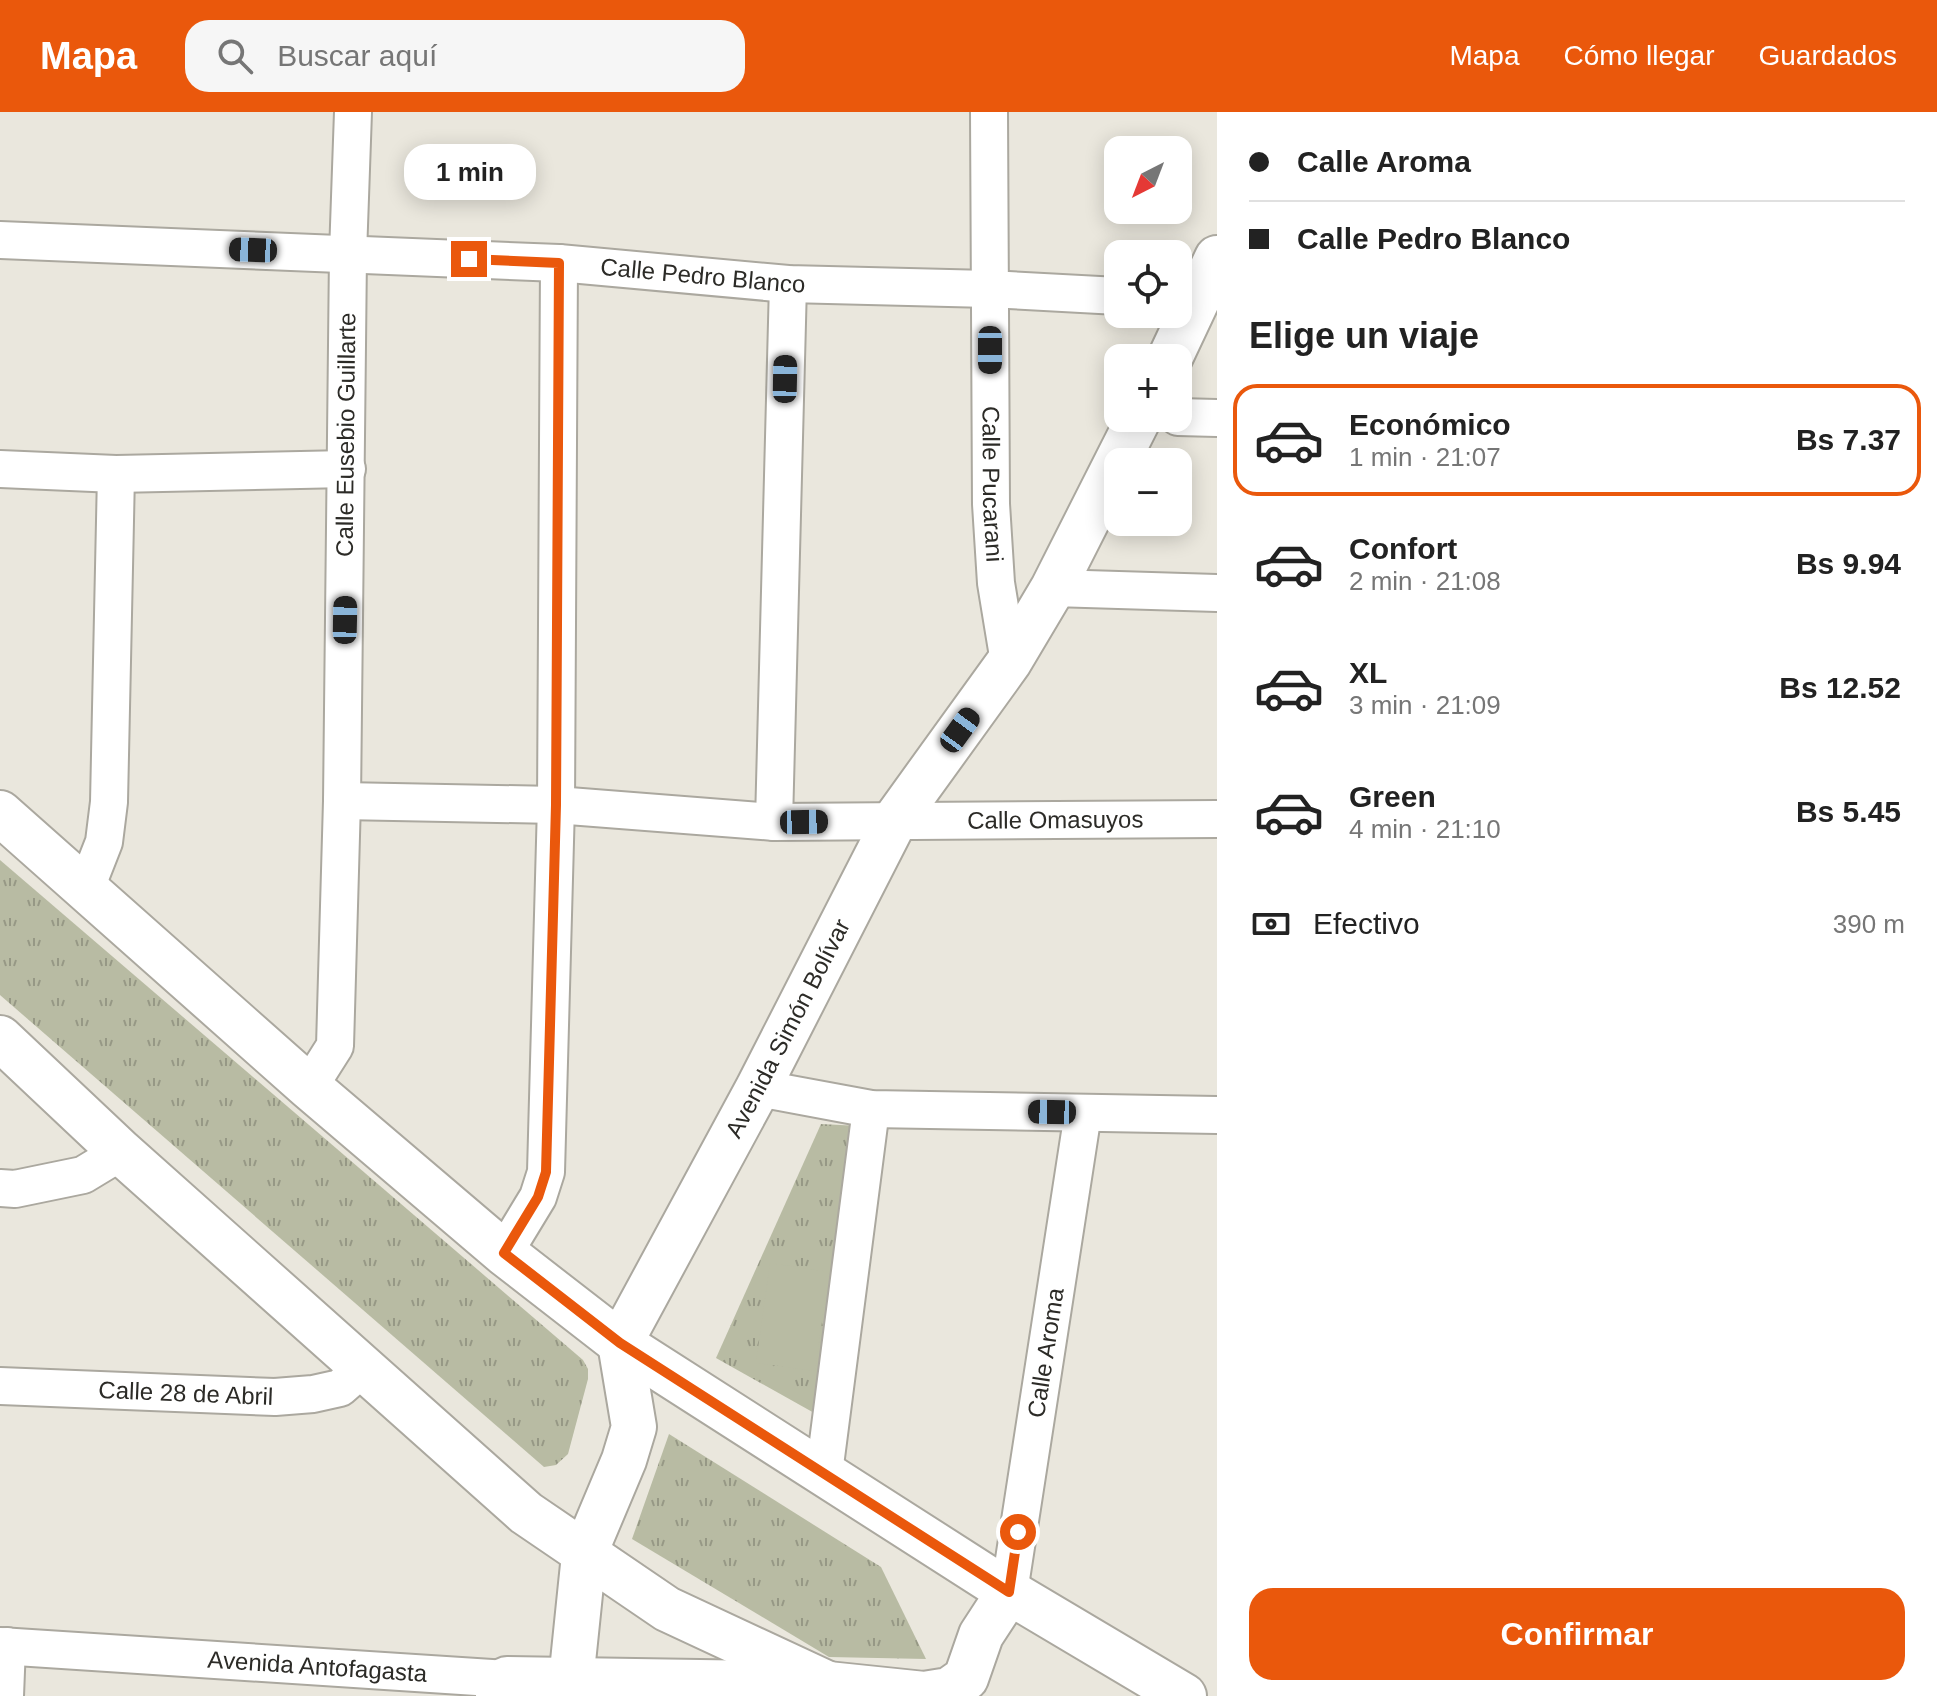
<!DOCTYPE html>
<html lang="es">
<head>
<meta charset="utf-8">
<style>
  body { margin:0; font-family:Helvetica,sans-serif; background:#f6f6f6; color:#222; height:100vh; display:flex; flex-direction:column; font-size:30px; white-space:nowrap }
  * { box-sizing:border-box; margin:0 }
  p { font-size:26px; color:#767676 }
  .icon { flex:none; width:44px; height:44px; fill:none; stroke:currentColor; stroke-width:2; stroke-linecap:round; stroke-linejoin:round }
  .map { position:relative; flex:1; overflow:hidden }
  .side { display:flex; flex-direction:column; background:#fff; width:720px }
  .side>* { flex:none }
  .top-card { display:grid; align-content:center; height:176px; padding:0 32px; background:#fff }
  .needle { width:52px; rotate:222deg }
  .tools { position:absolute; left:1104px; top:24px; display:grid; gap:16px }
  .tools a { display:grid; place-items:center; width:88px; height:88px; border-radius:16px; background:#fff; box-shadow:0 4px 20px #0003; font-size:40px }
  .end { position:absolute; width:36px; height:36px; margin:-18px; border:10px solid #ea580c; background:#fff; box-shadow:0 0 0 4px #fff }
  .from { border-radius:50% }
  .bubble { position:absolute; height:56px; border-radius:24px; background:#fff; box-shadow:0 4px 20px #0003; font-size:26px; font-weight:600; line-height:56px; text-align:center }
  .car { position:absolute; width:24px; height:48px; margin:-24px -12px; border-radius:10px; box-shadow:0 0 6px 2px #0007; background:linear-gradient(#222 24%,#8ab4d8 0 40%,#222 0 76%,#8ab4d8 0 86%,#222 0) }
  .top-card b { display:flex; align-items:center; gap:28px; height:76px; font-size:30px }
  .top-card b+b { border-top:2px solid #e0e0e0 }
  .top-card i { width:20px; height:20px; background:#222 }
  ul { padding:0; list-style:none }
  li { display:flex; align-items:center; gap:24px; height:112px; margin:0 16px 12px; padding:0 16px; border:4px solid transparent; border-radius:24px }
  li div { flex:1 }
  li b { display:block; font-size:30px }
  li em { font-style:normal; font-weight:600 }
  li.current { border-color:#ea580c }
  li>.icon { width:72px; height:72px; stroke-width:1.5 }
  h2 { padding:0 32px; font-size:36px; line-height:96px }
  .pay { display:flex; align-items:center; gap:20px; height:88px; padding:0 32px; font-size:30px }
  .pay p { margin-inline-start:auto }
  .cta { display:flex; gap:16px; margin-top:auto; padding:16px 32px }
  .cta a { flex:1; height:92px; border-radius:24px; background:#ea580c; color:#fff; font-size:32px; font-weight:600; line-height:92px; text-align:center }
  header { display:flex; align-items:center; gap:48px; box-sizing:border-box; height:112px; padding:0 40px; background:#ea580c; color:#fff }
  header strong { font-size:38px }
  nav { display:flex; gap:44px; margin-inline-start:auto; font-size:28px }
  .search { width:560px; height:72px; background:#f6f6f6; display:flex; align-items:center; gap:20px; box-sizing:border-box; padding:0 28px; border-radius:24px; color:#767676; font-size:30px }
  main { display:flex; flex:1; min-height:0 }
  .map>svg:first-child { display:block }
</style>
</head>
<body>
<header>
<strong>Mapa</strong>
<div class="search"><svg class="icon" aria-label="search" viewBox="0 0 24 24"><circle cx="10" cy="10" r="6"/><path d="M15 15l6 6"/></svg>Buscar aquí</div>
<nav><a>Mapa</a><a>Cómo llegar</a><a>Guardados</a></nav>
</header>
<main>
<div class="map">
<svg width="1217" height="1584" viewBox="0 0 1217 1584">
  <defs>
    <pattern id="park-tufts" width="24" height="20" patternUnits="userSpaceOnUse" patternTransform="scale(2)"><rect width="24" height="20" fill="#b8bba3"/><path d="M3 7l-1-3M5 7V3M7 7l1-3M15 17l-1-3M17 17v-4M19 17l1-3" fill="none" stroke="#969885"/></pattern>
  </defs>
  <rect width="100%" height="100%" fill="#eae7dd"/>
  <g fill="url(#park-tufts)">
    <path d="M0 748 583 1248 588 1257V1267L568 1342 556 1353 544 1355 0 883Z"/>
    <path d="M821 1012 859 1014 816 1302 716 1246Z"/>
    <path d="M669 1322 881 1455 926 1547 829 1545 632 1427Z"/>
  </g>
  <path fill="#b8bba3" d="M770 1151 829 1160 815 1259 756 1251Z"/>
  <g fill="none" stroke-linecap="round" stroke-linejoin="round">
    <g stroke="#aba89f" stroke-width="40">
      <g id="street">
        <path id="s1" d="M989 0 991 392 996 471 1009 550"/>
        <path id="s2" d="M0 128 559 151 788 172 989 177 1118 184"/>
        <path d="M1178 305 1217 306"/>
        <path d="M0 357 116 362 347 357"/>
        <path d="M1053 476 1217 481"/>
        <path id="s3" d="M342 689 556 693 774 710 1217 707"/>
        <path d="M774 710 788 172"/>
        <path d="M86 776 104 730 109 690 116 362"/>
        <path id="s4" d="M309 975 335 934 342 689 348 142 353 0"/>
        <path d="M758 976 871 997 1217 1003"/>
        <path d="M0 1076 15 1077 83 1063 121 1040"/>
        <path d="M504 1141 538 1085 546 1060 556 693 559 151"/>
        <path id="s5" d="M0 1274 275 1285 313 1282 340 1276 364 1255"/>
        <path d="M824 1361 871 997"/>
        <path id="s6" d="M1009 1480 1083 1001"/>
        <path id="s7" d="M0 1534 507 1567"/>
        <path d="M5 1584 7 1534"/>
      </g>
    </g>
    <g stroke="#aba89f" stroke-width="48">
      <g id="secondary">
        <path d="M1170 246 1217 146"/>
        <path d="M0 701 309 975 504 1141 620 1231 1009 1480 1184 1584"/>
        <path d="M0 926 121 1040 526 1401 667 1497 828 1572 846 1584"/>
        <path id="s8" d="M571 1569 584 1443 624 1348 634 1315 620 1231 758 976 895 708 1009 550 1053 476 1139 306"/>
        <path d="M498 1584 507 1567 828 1572 924 1582 949 1578 966 1566 981 1523 1009 1480"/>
      </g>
    </g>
    <use href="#street" stroke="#fff" stroke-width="36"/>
    <use href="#secondary" stroke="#fff" stroke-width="44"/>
  </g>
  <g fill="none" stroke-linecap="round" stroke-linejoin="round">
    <path stroke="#ea580c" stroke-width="10" d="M469 147 559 151 556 693 546 1060 538 1085 504 1141 620 1231 1009 1480 1018 1420"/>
  </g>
  <g text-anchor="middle" stroke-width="6" stroke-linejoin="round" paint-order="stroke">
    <g font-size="24" fill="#2c2b27" stroke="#eae7dd">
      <text dy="8" stroke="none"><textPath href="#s2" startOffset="704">Calle Pedro Blanco</textPath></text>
      <text dy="8" stroke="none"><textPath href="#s4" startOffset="660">Calle Eusebio Guillarte</textPath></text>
      <text dy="8" stroke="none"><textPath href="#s1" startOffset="372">Calle Pucarani</textPath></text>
      <text dy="8" stroke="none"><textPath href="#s3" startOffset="714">Calle Omasuyos</textPath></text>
      <text dy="8" stroke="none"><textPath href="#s8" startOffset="706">Avenida Simón Bolívar</textPath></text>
      <text dy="8" stroke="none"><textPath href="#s6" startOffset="242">Calle Aroma</textPath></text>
      <text dy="8" stroke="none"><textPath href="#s5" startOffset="186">Calle 28 de Abril</textPath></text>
      <text dy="8" stroke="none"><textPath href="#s7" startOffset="318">Avenida Antofagasta</textPath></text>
    </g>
  </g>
</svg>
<div class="tools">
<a><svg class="needle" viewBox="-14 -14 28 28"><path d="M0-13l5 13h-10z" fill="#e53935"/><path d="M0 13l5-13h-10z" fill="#767676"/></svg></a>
<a><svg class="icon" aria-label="locate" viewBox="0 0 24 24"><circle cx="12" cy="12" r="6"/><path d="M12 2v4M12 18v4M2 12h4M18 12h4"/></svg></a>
<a>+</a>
<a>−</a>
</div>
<i class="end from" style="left:1018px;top:1420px"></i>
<i class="end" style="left:469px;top:147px"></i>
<div class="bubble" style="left:404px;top:32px;width:132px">1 min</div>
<i class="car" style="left:253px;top:138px;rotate:272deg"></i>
<i class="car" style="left:990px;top:238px;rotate:180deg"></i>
<i class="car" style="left:785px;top:267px;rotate:1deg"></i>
<i class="car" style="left:345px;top:508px;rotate:1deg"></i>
<i class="car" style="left:960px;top:618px;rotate:36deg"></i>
<i class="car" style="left:804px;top:710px;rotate:89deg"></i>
<i class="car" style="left:1052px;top:1000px;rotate:271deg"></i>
</div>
<section class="side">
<div class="top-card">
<b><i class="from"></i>Calle Aroma</b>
<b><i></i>Calle Pedro Blanco</b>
</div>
<h2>Elige un viaje</h2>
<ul>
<li class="current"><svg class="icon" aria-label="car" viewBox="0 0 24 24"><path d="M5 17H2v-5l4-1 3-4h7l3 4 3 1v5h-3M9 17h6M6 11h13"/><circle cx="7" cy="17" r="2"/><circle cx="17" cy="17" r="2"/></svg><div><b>Económico</b><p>1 min · 21:07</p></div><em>Bs 7.37</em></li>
<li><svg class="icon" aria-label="car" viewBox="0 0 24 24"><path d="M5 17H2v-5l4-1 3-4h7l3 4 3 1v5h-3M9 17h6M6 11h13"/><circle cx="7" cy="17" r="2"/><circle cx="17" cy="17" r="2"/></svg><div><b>Confort</b><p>2 min · 21:08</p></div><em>Bs 9.94</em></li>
<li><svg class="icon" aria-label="car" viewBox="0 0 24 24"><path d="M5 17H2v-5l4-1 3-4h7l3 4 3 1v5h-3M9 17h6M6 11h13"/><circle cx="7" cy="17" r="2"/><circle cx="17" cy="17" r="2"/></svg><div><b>XL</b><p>3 min · 21:09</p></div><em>Bs 12.52</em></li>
<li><svg class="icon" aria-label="car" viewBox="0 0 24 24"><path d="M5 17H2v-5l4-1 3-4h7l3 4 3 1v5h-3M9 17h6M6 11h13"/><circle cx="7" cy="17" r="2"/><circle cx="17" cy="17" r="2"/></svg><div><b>Green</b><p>4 min · 21:10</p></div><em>Bs 5.45</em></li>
</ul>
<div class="pay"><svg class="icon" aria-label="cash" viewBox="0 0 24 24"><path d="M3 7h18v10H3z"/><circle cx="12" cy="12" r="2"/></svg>Efectivo<p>390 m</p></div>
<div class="cta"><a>Confirmar</a></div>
</section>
</main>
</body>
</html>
